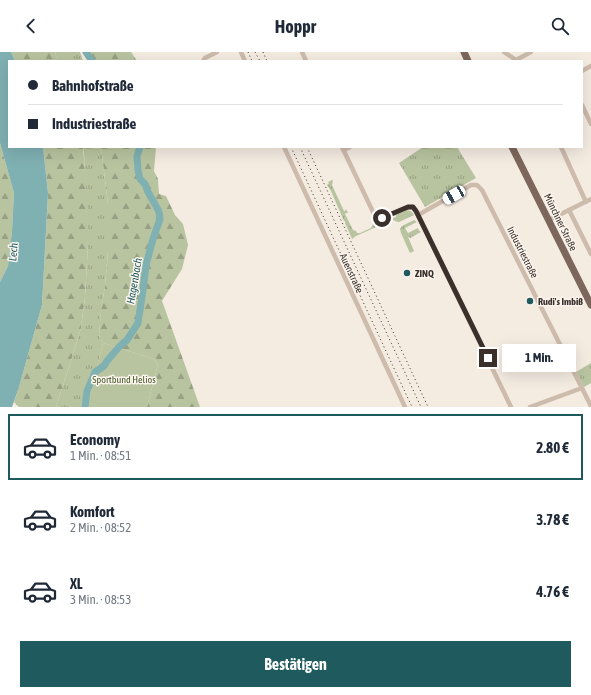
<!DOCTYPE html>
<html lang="de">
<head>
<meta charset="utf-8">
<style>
  body { margin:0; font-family:"Asap Condensed",sans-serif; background:#f2f2f3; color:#1f2937; height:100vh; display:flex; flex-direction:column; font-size:15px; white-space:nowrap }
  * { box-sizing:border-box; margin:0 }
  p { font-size:13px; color:#747a83 }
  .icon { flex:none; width:22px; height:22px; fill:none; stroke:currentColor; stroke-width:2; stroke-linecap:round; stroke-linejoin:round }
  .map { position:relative; height:355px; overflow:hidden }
  .panel { display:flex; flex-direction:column; background:#fff; flex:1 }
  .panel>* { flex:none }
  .banner { position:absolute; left:8px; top:8px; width:575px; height:88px; border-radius:0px; box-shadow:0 4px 16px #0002; display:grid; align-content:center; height:88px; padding:0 20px; background:#fff }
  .end { position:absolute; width:18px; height:18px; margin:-9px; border:5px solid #3b302b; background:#fff; box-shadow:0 0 0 2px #fff }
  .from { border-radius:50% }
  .bubble { position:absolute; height:28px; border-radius:0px; background:#fff; box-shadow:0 4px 16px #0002; font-size:13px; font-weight:700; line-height:28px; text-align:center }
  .car { position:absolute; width:12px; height:24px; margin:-12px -6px; border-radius:5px; box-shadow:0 0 3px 1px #0007; background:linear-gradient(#fff 24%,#345 0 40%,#fff 0 76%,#345 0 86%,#fff 0) }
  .banner b { display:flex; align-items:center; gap:14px; height:38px; font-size:15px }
  .banner b+b { border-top:1px solid #e0e1e3 }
  .banner i { width:10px; height:10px; background:#1f2937 }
  ul { padding:7px 0 0; list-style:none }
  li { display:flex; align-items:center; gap:12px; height:66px; margin:0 8px 6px; padding:0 12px; border:2px solid transparent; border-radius:0px }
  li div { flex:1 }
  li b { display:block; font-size:15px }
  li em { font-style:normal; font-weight:700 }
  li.active { border-color:#1f5a5e }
  li>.icon { width:36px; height:36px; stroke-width:1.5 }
  .cta { display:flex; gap:8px; margin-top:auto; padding:8px 20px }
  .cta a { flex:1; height:46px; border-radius:0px; background:#1f5a5e; color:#fff; font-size:16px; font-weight:700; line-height:46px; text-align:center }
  header { display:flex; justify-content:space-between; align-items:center; height:52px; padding:0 20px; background:#fff; font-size:18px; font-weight:700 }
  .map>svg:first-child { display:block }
</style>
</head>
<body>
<header><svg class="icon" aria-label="back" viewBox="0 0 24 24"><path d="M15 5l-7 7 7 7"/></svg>Hoppr<svg class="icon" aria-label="search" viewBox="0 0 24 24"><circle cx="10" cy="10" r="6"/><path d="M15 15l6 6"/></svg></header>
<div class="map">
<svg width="591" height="355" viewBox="0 0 591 355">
  <defs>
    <pattern id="grass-tufts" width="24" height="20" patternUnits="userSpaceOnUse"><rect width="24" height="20" fill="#b8c4a0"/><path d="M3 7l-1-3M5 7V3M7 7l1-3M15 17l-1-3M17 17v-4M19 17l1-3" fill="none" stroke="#97a083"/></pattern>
    <pattern id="forest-firs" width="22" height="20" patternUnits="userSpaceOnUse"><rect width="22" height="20" fill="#b8c4a0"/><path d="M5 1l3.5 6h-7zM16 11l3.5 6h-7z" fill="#97a083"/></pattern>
  </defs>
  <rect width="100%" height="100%" fill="#f4ebe1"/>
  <g fill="url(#grass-tufts)">
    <path d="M55 0H80L83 9H58Z"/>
    <path d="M83 95H101L108 152V199L105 234 101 258 99 283 103 291 93 332 87 355H56L70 312 81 276 85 245 88 192 84 101Z"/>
    <path d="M423 95H457L476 126 425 155 399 111Z"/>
    <path d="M332 128 333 129 332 133 344 159H345L346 157 348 161H346L345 162 353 178 356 179 357 181H360L371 176 374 170 372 166 379 169 390 165 391 167 396 165V163L408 158 412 160 414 163 399 170C396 170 395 168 392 168L356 184 352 187 345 171V169H344L330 137 327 133 329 131 328 130Z"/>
    <path d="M414 168 417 170 405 176 408 181 418 176 419 179H420L421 180 410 186 408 185 414 199 410 201 401 181 400 177 402 174Z"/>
    <path d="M591 311V331L584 335 576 320Z"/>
  </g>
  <g fill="url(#forest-firs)">
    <path d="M11 0H55L58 9H15Z"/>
    <path d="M87 0H131L137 9H93Z"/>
    <path d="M0 91 14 141 12 179 8 214 0 230Z"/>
    <path d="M43 95H83L88 157V192L85 245 81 276 70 312 56 355H19L14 350 19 335 42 253 48 141Z"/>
    <path d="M101 95H156L154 119 158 127 159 142 166 144 175 163 183 172 188 193 182 217 162 249 200 355H147L158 312 154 307 103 291 99 283 101 258 105 234 108 199V152Z"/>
  </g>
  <path fill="#b8c4a0" d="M103 291 154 307 158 312 147 355H87L93 332Z"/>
  <path fill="#7fb0b2" d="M0 0H11L15 9H9V95H43L48 141 42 253 19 335 12 355H0V230L8 214 12 179 14 141 0 91Z"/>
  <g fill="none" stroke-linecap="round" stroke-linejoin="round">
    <g stroke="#7fb0b2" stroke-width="7">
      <path d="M86 0 92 9"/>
      <path d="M85 355 87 339 95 320 104 314 107 309 119 295 127 288 138 271 143 238 146 213 153 187 160 167 159 160 156 154 148 140 145 132 140 127 138 118 137 104 140 95"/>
    </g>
    <g stroke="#cdbbac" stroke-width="4.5">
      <path d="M241 0 245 9"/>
      <path d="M302 0 306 9"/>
      <path d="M504 0 516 8 531 0"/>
      <path d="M203 9 205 6 217 0"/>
      <path d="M582 19 591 14"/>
      <path d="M582 53 591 72"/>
      <path d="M284 95 405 355"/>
      <path d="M342 95 374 162 377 166H382L408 155H413L416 159 511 355"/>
      <path d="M561 95 586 150"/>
      <path d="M344 98 350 95"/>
      <path d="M569 158 591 202"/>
      <path d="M418 163 471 133H477L482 138 487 148 591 354"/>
      <path d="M549 168 591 147"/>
      <path d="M530 355 582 336"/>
    </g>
    <g stroke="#7d675c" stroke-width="7">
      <path d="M464 0 468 9"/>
      <path d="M512 95 591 253"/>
    </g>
    <g stroke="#3b302b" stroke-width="1" stroke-dasharray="1 3" stroke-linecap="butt">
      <path d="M248 0 252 9"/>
      <path d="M255 0 260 9"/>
      <path d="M263 0 267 9"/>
      <path d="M291 95 412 355"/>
      <path d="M300 95 421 355"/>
      <path d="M307 95 428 355"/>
    </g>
  </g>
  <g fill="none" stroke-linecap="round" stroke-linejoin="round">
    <path stroke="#3b302b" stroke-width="5" d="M382 166 408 155H413L416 159 488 306"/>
  </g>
  <g fill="#1f5a5e" stroke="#fbf5ee" stroke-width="1.5">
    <circle cx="407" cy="221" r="4"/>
    <circle cx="530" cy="249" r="4"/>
  </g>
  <g text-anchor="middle" stroke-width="3" stroke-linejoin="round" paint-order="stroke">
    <g font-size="10" fill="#3b302b" stroke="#fbf5ee">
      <text transform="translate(561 170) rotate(64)" y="4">Münchner Straße</text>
      <text transform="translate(523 200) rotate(63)" y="4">Industriestraße</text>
      <text transform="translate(352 221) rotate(65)" y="4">Auenstraße</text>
    </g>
    <g font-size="10" font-weight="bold" fill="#3b302b" stroke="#fbf5ee" text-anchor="start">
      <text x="415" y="225">ZINQ</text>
      <text x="538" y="253">Rudi's Imbiß</text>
    </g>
    <g font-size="10" fill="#4a5a2e" stroke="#fbf5ee">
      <text x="124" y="331">Sportbund Helios</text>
    </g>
    <g font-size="11" font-style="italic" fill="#1f5a5e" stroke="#fbf5ee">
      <text transform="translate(13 200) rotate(-86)" y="4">Lech</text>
      <text transform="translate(134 229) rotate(-80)" y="4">Hagenbach</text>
    </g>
  </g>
</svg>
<i class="end from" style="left:382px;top:166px"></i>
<i class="end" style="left:488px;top:306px"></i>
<div class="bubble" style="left:502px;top:292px;width:74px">1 Min.</div>
<i class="car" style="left:454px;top:143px;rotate:240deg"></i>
<div class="banner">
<b><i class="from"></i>Bahnhofstraße</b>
<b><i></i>Industriestraße</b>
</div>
</div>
<section class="panel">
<ul>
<li class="active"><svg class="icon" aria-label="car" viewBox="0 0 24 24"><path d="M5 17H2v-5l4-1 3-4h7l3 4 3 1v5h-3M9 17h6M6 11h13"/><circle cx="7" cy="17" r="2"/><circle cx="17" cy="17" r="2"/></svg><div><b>Economy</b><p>1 Min. · 08:51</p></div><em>2.80 €</em></li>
<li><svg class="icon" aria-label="car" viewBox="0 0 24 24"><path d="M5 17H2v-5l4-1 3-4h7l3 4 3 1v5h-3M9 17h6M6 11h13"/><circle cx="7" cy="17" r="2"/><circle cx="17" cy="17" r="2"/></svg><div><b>Komfort</b><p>2 Min. · 08:52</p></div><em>3.78 €</em></li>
<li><svg class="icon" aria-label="car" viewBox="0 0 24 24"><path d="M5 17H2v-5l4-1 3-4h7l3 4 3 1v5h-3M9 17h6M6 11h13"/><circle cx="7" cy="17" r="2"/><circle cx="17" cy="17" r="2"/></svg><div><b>XL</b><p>3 Min. · 08:53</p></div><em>4.76 €</em></li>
</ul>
<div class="cta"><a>Bestätigen</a></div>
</section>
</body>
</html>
